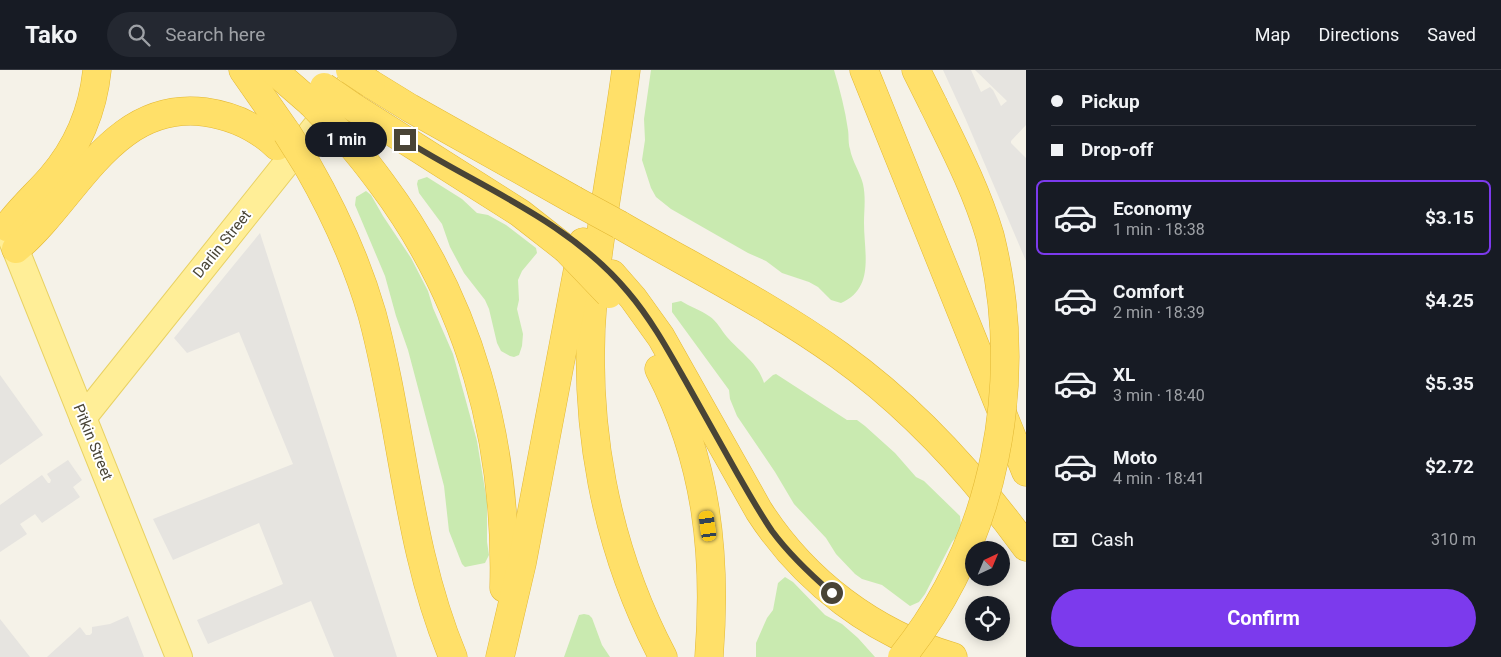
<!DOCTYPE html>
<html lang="en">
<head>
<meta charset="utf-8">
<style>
  body { margin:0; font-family:Roboto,sans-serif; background:#242831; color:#f1f3f6; height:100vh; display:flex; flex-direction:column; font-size:19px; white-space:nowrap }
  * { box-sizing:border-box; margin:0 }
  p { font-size:16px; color:#9ea1a6 }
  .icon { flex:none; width:28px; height:28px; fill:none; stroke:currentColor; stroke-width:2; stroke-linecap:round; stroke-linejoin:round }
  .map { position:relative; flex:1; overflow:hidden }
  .details { display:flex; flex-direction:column; background:#171b24; width:475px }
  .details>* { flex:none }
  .banner { display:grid; align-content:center; height:110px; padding:0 25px; background:#171b24 }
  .needle { width:32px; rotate:44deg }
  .controls { position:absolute; left:965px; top:471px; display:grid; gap:10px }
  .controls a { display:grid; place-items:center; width:45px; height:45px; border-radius:50%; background:#171b24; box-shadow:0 2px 12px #0003; font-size:25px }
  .end { position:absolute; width:22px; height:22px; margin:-11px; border:6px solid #494436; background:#fff; box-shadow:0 0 0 2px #fff }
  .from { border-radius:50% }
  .bubble { position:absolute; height:35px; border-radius:18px; background:#171b24; box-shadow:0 2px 12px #0003; font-size:16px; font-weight:700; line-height:35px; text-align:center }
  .car { position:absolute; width:15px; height:30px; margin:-15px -8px; border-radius:6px; box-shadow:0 0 4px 1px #0007; background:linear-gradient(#f5c518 24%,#345 0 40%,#f5c518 0 76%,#345 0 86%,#f5c518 0) }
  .banner b { display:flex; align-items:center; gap:18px; height:48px; font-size:19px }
  .banner b+b { border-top:1px solid #363941 }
  .banner i { width:12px; height:12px; background:#f1f3f6 }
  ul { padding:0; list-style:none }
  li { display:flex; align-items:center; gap:15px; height:75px; margin:0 10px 8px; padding:0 15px; border:2px solid transparent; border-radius:8px }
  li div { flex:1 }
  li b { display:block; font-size:19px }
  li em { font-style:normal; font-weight:700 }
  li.on { border-color:#7c3aed }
  li>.icon { width:45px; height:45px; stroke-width:1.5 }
  .pay { display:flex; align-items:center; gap:12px; height:55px; padding:0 25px; font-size:19px }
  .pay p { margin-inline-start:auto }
  .cta { display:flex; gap:10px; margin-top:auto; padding:10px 25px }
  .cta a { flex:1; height:58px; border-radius:30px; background:#7c3aed; color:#fff; font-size:20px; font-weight:700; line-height:58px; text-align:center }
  header { display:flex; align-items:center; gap:30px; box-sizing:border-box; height:70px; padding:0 25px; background:#171b24; border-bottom:1px solid #363941 }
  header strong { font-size:24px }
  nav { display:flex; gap:28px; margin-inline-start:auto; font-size:18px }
  .search { width:350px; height:45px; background:#242831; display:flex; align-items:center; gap:12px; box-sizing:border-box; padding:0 18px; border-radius:28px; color:#9ea1a6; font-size:19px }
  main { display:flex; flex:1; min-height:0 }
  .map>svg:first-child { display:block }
</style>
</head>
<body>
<header>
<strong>Tako</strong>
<div class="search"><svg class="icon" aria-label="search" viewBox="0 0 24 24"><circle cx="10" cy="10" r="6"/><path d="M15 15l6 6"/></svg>Search here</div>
<nav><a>Map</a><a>Directions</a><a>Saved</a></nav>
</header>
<main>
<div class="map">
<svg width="1026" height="587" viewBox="0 0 1026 587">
  <rect width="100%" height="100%" fill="#f5f2e8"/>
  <g fill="#c9eab0">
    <path d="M651 0H834C840 20 845 39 848 60 849 66 848 73 850 79 852 91 860 102 863 114 866 128 864 140 864 153 864 183 875 218 841 233L831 230 818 217 809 212 782 203 766 191 748 183 671 139 656 127 651 118 642 90 645 70 644 49Z"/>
    <path d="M427 107 462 129 477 143 488 145 506 155 536 178 537 183 522 201 518 210 519 230 517 239 523 264 522 276 519 285 514 287 510 286 501 281 497 273 489 239 485 230 464 203 450 177 442 154 419 123 417 114 418 110Z"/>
    <path d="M366 121 371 125 383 146 411 188 428 221 433 238 453 284 477 371 487 432V472L489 485 485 493 465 497 462 494 449 461 444 416 408 280 396 246 385 206 355 135 356 127Z"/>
    <path d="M681 231C690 237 701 240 709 246 717 251 721 260 727 267 740 282 758 293 764 313L773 305 776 304 847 350H857L865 356 895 383 916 407 924 411 960 446 961 456 958 465 952 472 925 524 919 532 910 536 882 515 862 509 855 504 836 484 826 468 794 434 775 402 737 346 730 329 729 320 672 242V233Z"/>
    <path d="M785 507 793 512 825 545 842 554 858 568 875 587H756V573L767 548 773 540 778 513Z"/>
    <path d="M584 544 589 545 592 548 602 575 610 587H564L579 545Z"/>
  </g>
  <g fill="#e6e4e0">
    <path d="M943 0H971L981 22 990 17 993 20 1001 36 1007 31 975 0H1026V55L1011 71V73L1026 88V191L966 50Z"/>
    <path d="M260 163 397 587H334L311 531 208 574 197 550 283 514 259 453 173 490 153 449 293 394 239 262 187 283 174 268Z"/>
    <path d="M0 305 43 365 0 395Z"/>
    <path d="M68 390 82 410 73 417 80 427 42 453 35 444 20 454 27 464 0 482V435L42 405 48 413H50L51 410 47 404Z"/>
    <path d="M128 546 144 587H47L80 557 86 565H90L92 563V557L110 554Z"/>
    <path d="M0 549 30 587H0Z"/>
  </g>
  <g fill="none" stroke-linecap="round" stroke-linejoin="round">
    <g stroke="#e8d163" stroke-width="28">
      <g id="major">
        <path d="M7 158 179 587"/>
        <path d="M83 348 361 0"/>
      </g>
    </g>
    <g stroke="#e3b834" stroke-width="29">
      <g id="highway">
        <path d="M243 0 287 63"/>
        <path d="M273 0 311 33"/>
        <path d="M626 0C616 76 600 152 593 228 582 352 605 477 663 587"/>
        <path d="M864 0 1026 402"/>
        <path d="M916 0 933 34"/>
        <path d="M371 14 410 38 574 130"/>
        <path d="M353 37 520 143 566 179"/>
        <path d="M336 59C353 75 368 95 382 114 470 232 508 372 504 518"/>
        <path d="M307 95C334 142 357 192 372 244 403 358 407 477 453 587"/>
        <path d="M620 155C692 197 771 236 839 285 913 338 973 404 1026 477"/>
        <path d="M7 157C20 139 36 125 51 108 77 78 93 40 97 0"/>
        <path d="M16 179C76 129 112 30 205 42 233 46 256 56 277 76"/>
        <path d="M612 204 633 228 661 267 759 441C805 512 873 563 953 587"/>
        <path d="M659 299C707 391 717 485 709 587"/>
        <path d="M500 587 522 493 583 172"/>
      </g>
    </g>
    <use href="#major" stroke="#ffee97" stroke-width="26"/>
    <use href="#highway" stroke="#ffe069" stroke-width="28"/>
    <g stroke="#e3b834" stroke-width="29" stroke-linecap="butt">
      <g id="highway-bridge">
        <path d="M350 0 371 14"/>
        <path d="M324 17 353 37"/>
        <path d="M311 33 336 59"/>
        <path d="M287 63 307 95"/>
        <path d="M574 130 620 155"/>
        <path d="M566 179 609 224"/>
        <path d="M902 587C996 470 1026 311 990 166 976 119 954 77 933 34"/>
      </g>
    </g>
    <use href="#highway-bridge" stroke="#ffe069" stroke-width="28"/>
  </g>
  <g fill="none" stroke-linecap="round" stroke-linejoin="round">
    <path stroke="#494436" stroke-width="6" d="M405 70C481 118 568 150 628 222 651 249 668 280 685 310 702 341 720 372 737 403 748 422 759 442 772 461 789 484 810 504 832 523"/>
  </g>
  <g text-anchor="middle" stroke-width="4" stroke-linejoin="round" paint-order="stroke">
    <g font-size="15" fill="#494436" stroke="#fff">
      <text transform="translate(222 174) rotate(-51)" y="5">Darlin Street</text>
      <text transform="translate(93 372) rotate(68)" y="5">Pitkin Street</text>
    </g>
  </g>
</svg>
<div class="controls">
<a><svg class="needle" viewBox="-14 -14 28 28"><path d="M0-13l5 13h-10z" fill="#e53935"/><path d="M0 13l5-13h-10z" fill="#9ea1a6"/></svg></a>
<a><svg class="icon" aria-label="locate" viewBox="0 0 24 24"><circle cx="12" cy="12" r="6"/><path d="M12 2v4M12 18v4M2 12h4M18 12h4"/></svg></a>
</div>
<i class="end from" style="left:832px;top:523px"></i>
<i class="end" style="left:405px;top:70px"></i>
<div class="bubble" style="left:305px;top:52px;width:82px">1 min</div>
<i class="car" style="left:708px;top:456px;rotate:352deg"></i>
</div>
<section class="details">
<div class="banner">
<b><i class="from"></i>Pickup</b>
<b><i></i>Drop-off</b>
</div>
<ul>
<li class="on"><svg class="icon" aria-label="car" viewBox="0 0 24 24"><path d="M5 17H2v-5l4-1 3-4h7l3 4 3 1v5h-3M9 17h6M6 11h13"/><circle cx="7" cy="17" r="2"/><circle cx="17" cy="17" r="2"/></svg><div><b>Economy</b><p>1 min · 18:38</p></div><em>$3.15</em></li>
<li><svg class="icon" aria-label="car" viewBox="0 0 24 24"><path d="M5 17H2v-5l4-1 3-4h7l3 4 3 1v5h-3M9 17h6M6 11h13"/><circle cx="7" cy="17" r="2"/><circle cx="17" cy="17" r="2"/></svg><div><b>Comfort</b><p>2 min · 18:39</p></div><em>$4.25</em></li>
<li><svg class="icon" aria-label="car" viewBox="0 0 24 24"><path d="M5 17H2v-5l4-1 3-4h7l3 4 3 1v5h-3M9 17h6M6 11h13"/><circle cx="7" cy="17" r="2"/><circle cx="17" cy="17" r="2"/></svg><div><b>XL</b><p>3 min · 18:40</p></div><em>$5.35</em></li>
<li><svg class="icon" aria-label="car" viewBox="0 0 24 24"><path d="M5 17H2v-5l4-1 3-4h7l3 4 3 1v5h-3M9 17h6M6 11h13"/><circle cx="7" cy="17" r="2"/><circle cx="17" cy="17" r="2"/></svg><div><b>Moto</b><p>4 min · 18:41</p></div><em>$2.72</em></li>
</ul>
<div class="pay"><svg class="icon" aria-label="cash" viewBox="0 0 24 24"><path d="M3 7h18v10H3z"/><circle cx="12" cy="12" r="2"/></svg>Cash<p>310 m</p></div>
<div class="cta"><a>Confirm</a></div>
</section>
</main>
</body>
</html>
